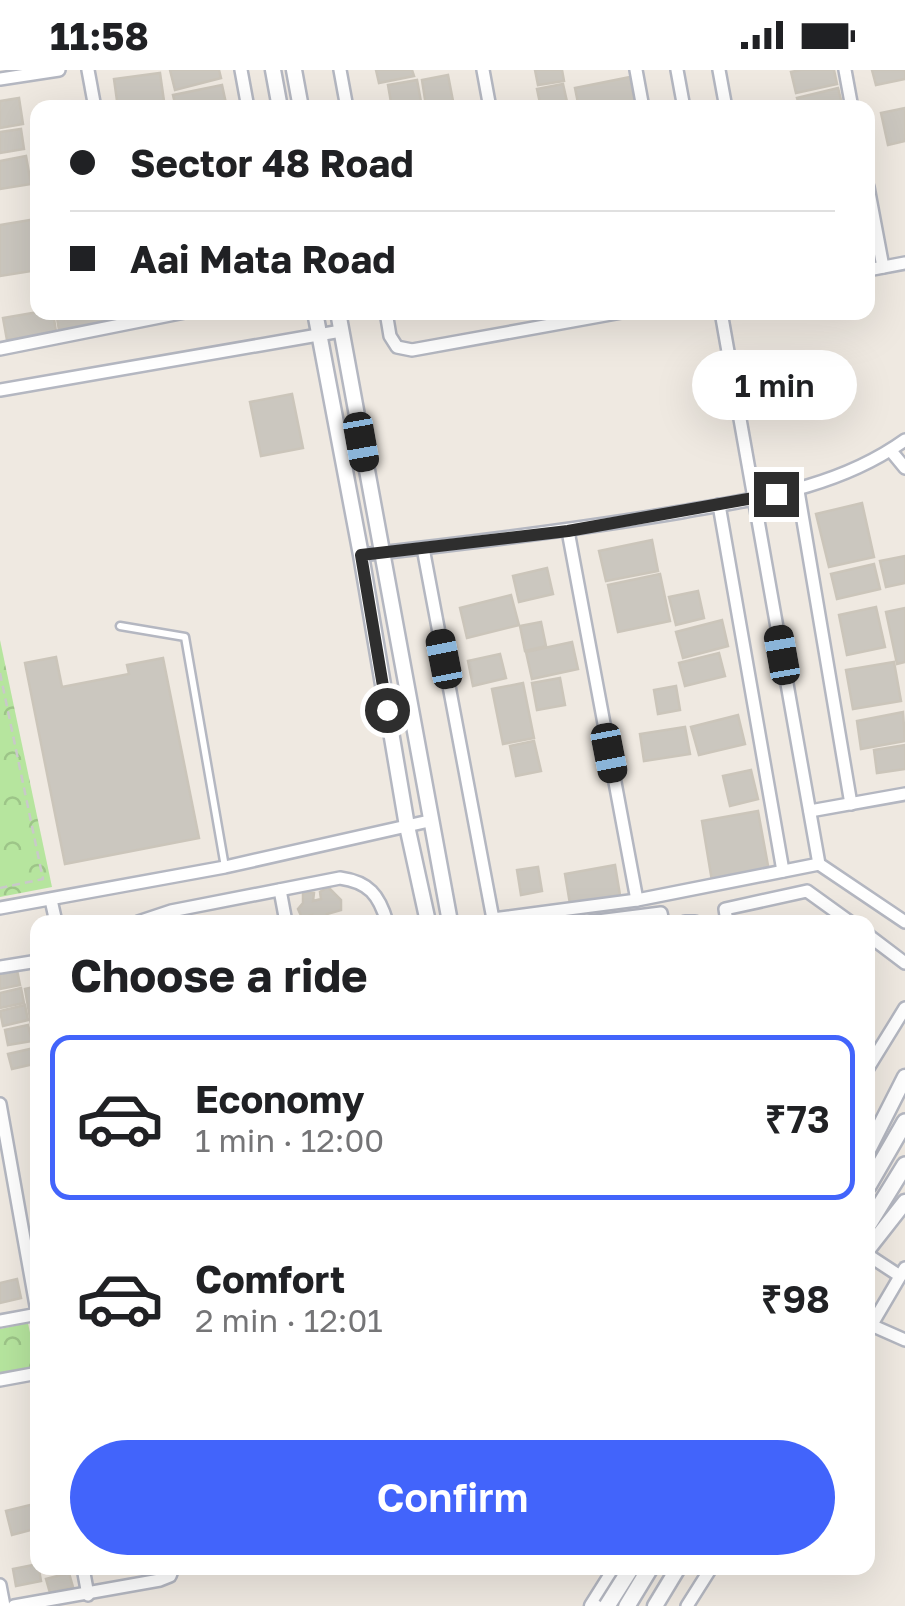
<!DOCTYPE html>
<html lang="en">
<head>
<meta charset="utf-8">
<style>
  body { margin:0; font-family:"Golos Text",sans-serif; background:#f2f2f2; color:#202124; height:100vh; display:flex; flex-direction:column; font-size:38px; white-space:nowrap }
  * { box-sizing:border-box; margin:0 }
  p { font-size:32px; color:#757577 }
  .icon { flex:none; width:55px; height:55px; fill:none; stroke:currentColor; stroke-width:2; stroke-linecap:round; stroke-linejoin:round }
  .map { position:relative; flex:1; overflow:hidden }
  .sheet { position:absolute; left:30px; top:845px; width:845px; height:660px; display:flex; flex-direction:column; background:#fff; border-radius:20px; box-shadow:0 10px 40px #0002 }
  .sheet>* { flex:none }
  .top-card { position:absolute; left:30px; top:30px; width:845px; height:220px; border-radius:20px; box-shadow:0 10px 40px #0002; display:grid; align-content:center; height:220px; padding:0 40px; background:#fff }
  .end { position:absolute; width:45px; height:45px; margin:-22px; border:12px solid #2e2e2e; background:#fff; box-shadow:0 0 0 5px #fff }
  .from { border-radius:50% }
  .bubble { position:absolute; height:70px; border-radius:35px; background:#fff; box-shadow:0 10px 40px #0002; font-size:32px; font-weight:600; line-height:70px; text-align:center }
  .car { position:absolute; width:30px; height:60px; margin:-30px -15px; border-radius:12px; box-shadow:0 0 8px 2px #0007; background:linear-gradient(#222 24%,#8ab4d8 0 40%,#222 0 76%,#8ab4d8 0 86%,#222 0) }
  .top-card b { display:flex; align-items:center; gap:35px; height:95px; font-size:38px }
  .top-card b+b { border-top:2px solid #e0e0e0 }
  .top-card i { width:25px; height:25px; background:#202124 }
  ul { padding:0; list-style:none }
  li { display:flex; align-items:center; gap:30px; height:165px; margin:0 20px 15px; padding:0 20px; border:5px solid transparent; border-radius:20px }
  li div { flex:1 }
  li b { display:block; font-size:38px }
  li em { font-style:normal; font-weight:600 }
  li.selected { border-color:#4264fb }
  li>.icon { width:90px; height:90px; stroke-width:1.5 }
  h2 { padding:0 40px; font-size:45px; line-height:120px }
  .action { display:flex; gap:20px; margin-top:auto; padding:20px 40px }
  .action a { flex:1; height:115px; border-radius:60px; background:#4264fb; color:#fff; font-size:40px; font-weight:600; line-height:115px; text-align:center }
  .status { display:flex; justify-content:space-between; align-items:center; height:70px; padding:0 50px; background:#fff; direction:ltr }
  .status svg { height:28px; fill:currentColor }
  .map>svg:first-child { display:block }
</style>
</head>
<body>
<div class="status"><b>11:58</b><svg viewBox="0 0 49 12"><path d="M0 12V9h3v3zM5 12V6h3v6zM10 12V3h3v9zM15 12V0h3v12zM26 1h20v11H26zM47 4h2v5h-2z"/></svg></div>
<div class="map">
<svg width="905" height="1536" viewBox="0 0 905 1536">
  <defs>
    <pattern id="park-crowns" width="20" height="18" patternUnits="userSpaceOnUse" patternTransform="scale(2.5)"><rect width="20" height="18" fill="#b6e59e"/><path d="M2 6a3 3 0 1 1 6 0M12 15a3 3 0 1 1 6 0" fill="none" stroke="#9dc588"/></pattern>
  </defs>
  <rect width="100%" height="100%" fill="#efe9e1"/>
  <g fill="url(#park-crowns)">
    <path d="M0 570 52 817 0 827Z"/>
    <path d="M28 1253 37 1296 0 1303V1259Z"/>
  </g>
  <g fill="#cbc7bf" stroke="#cbc5ba" stroke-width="2.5">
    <path d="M170 0H219L221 8 175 20Z"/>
    <path d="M376 0H412L414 6 379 13Z"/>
    <path d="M535 0H562L564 11 538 15Z"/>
    <path d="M800 0H834L837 14 796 23 791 2Z"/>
    <path d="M872 0H905V9L876 15Z"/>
    <path d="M160 3 165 38H118L114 9Z"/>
    <path d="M448 5 453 31 426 36 422 10Z"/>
    <path d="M630 7 636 38H579L575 18Z"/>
    <path d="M417 10 422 37 392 38 388 15Z"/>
    <path d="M563 14 568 36 541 38 537 19Z"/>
    <path d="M222 15 227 38H176L173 25Z"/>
    <path d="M838 18 843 38H800L797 28Z"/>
    <path d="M19 28 23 54 0 58V31Z"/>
    <path d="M905 38V71L888 75 881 43Z"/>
    <path d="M21 59 24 79 0 83V62Z"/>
    <path d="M26 86 31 114 0 119V91Z"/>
    <path d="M36 149 38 200 0 206V155Z"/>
    <path d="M38 242H53L56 262 7 270 3 248Z"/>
    <path d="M56 242H119L121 252 60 266Z"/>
    <path d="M292 324 303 378 261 386 250 332Z"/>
    <path d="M862 433 874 487 829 497 816 444Z"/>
    <path d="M652 470 658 501 606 511 599 481Z"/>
    <path d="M905 486V513L886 517 880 491Z"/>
    <path d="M874 494 880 519 837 529 831 504Z"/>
    <path d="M547 498 553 524 519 532 513 506Z"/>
    <path d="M660 504 670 551 618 562 608 515Z"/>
    <path d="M698 521 704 548 676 555 669 527Z"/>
    <path d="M511 525 519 555 467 568 460 538Z"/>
    <path d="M876 537 885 577 847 585 839 545Z"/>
    <path d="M905 538V592L897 594 886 542Z"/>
    <path d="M722 550 728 576 683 588 676 562Z"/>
    <path d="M541 552 546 576 525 581 520 556Z"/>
    <path d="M572 572 578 599 532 609 526 582Z"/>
    <path d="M719 583 725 606 685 616 679 593Z"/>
    <path d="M500 584 506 608 473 616 468 591Z"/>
    <path d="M56 587 62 617 129 604 127 595 163 588 199 768 65 794 25 593Z"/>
    <path d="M894 592 901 631 853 639 846 600Z"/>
    <path d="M560 608 565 635 537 640 532 613Z"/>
    <path d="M523 613 534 668 503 674 492 619Z"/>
    <path d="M676 616 680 640 658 644 654 620Z"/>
    <path d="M903 642 905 671 861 679 857 651Z"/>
    <path d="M738 645 745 674 699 685 691 657Z"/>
    <path d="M685 657 690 684 644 691 640 664Z"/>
    <path d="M534 671 541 701 516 706 510 676Z"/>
    <path d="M905 675V699L877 703 874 680Z"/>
    <path d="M751 700 758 729 730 736 723 706Z"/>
    <path d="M758 741 769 801 712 811 702 751Z"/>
    <path d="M615 795 620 825 570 834 565 804Z"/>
    <path d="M538 797 542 821 521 825 517 800Z"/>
    <path d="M328 817 341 830V840L327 844 329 852H311L312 845 302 848 298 839 303 833V822L314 823 313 831 321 829 320 822Z"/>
    <path d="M17 900 20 915 0 919V904Z"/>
    <path d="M38 916V959L32 960 25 919Z"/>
    <path d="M21 918 24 933 0 938V923Z"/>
    <path d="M25 935 28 950 3 956 0 941Z"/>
    <path d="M28 955 32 971 8 975 5 960Z"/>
    <path d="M34 978 38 993 12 999 8 984Z"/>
    <path d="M17 1209 21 1228 0 1233V1213Z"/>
    <path d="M38 1433V1458L12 1465 6 1441Z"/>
    <path d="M38 1494 41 1511 16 1516 13 1499Z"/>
    <path d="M69 1503 73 1517 50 1523 46 1509Z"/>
  </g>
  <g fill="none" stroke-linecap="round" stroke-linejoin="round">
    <g stroke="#b4b7c1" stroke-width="11">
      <path id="service" d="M120 556 185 567 225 797"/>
    </g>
    <g stroke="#b4b7c1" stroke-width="16">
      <g id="minor">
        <path d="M88 0 95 38"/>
        <path d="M241 0 248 38"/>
        <path d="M340 0 347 38"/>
        <path d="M483 0 490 38"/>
        <path d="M636 0 643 38"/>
        <path d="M677 0 684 38"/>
        <path d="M719 0 726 38"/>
        <path d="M845 0 852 38"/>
        <path d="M0 9 59 0"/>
        <path d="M868 117 883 197"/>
        <path d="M868 200 905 193"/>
        <path d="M386 242 390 266 397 277 412 280 622 242"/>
        <path d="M721 242 819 794 905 852"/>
        <path d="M0 279 185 242"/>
        <path d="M0 320 341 261"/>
        <path d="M891 381 905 398"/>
        <path d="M798 421 851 734"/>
        <path d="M719 435 783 801"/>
        <path d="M568 461 637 830"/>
        <path d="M423 478 493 849 637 830 819 794"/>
        <path d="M361 485C468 473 574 460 681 442 760 428 838 418 905 370"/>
        <path d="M810 741 905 724"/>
        <path d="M280 820 286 852"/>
        <path d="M51 830 56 852"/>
        <path d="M0 838 225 797 429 751"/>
        <path d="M138 852 171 841 340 808C369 812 379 825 387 852"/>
        <path d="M590 852 661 843 663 852"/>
        <path d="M685 852H695"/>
        <path d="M727 852 725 839 807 821 850 852"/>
        <path d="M868 865 905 893"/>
        <path d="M0 897 38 891"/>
        <path d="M868 998 905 938"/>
        <path d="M0 1034 38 1247"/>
        <path d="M868 1185 900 1206"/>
        <path d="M0 1251 38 1244"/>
        <path d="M871 1255 905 1270"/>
        <path d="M868 1261 905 1198"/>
        <path d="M0 1310 38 1303"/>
        <path d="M83 1498 88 1525"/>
        <path d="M0 1515 4 1536"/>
        <path d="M14 1536 160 1510 170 1506 173 1498"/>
        <path d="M687 1536 711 1498"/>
      </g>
    </g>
    <g stroke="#b4b7c1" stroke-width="19">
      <g id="tertiary">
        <path d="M273 0 280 38"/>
        <path d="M294 0 301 38"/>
        <path d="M315 242 361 485 407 756 428 852"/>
        <path d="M338 242 450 852"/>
        <path d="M868 1080 905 1007"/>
        <path d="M868 1179 905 1132"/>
        <path d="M592 1536 616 1498"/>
        <path d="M655 1536 678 1498"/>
      </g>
    </g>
    <g stroke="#b4b7c1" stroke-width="20">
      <g id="secondary">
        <path d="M868 1116 905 1052"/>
        <path d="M868 1155 905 1095"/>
      </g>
    </g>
    <path stroke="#c9c9c9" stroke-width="2.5" stroke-dasharray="8 5" stroke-linecap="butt" d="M0 603 43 809 0 818"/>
    <use href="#service" stroke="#fff" stroke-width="6"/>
    <use href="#minor" stroke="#fff" stroke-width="11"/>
    <use href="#tertiary" stroke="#fff" stroke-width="14"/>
    <use href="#secondary" stroke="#fff" stroke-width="15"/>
    <g stroke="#b4b7c1" stroke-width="20" stroke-linecap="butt">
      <g id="secondary-bridge">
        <path d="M607 1536 631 1498"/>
        <path d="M627 1536 650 1498"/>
      </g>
    </g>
    <use href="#secondary-bridge" stroke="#fff" stroke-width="15"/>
  </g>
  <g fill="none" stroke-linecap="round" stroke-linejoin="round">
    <path stroke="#2e2e2e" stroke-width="12" d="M387 640 361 485 568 461 776 424"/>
  </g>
</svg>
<i class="end from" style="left:387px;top:640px"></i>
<i class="end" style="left:776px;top:424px"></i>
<div class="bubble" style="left:692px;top:280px;width:165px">1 min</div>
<i class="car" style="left:361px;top:372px;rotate:170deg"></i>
<i class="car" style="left:782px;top:585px;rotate:350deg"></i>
<i class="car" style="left:444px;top:589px;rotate:349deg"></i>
<i class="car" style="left:609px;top:683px;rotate:169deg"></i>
<div class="top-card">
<b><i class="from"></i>Sector 48 Road</b>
<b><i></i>Aai Mata Road</b>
</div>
<section class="sheet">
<h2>Choose a ride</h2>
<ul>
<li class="selected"><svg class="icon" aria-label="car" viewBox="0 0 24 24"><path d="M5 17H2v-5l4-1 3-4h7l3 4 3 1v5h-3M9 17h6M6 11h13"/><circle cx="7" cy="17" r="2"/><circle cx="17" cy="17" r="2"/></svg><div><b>Economy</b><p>1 min · 12:00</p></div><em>₹73</em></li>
<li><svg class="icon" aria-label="car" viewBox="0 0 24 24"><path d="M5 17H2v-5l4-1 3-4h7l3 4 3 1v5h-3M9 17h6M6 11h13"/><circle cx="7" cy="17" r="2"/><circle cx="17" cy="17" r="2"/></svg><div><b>Comfort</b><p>2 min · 12:01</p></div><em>₹98</em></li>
</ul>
<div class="action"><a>Confirm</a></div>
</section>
</div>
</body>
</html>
